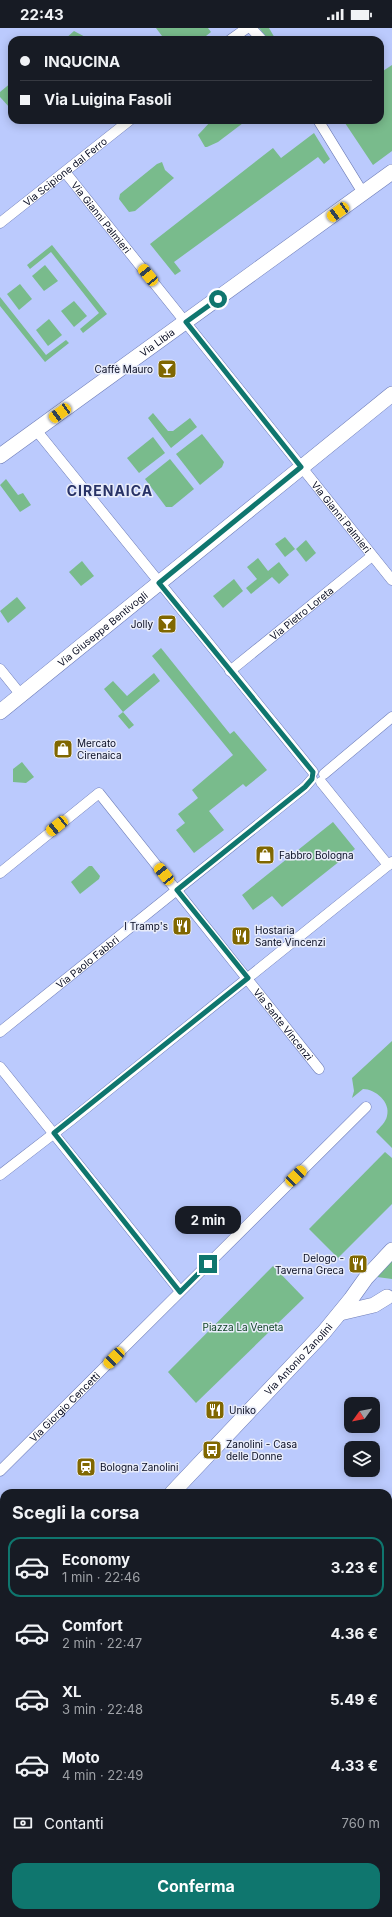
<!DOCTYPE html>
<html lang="it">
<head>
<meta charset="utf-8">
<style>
  body { margin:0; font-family:Inter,sans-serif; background:#242831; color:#f1f3f6; height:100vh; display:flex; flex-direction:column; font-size:15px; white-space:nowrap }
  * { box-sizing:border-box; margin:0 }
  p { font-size:13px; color:#9ea1a6 }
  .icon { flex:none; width:22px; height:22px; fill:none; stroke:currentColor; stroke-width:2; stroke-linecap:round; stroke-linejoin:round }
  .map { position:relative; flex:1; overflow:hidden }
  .drawer { position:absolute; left:0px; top:1461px; width:392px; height:428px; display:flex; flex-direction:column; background:#171b24; border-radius:12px 12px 0 0; box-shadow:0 2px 10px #0003 }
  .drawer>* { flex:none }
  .top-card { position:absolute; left:8px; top:8px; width:376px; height:88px; border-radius:12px; box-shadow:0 2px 10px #0003; display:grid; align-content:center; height:88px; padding:0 12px; background:#171b24 }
  .needle { width:26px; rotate:237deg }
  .buttons { position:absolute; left:344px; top:1369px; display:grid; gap:8px }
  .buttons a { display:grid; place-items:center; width:36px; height:36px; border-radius:8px; background:#171b24; box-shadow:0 2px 10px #0003; font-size:20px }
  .end { position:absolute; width:18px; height:18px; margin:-9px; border:5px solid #0f766e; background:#fff; box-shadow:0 0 0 2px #fff }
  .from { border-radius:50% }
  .bubble { position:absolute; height:28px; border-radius:12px; background:#171b24; box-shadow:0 2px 10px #0003; font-size:13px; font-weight:700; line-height:28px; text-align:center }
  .car { position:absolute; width:12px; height:24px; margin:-12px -6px; border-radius:5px; box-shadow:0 0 3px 1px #0007; background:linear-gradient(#f5c518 24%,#345 0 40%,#f5c518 0 76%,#345 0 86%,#f5c518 0) }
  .top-card b { display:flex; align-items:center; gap:14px; height:38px; font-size:15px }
  .top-card b+b { border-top:1px solid #363941 }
  .top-card i { width:10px; height:10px; background:#f1f3f6 }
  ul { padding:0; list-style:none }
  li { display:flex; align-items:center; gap:12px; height:60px; margin:0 8px 6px; padding:0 4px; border:2px solid transparent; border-radius:12px }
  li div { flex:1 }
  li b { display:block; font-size:15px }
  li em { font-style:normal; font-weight:700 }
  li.current { border-color:#0f766e }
  li>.icon { width:36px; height:36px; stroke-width:1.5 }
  h2 { padding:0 12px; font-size:18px; line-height:48px }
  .pay { display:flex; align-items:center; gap:10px; height:44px; padding:0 12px; font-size:15px }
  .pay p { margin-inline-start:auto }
  .action { display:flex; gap:8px; margin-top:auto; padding:8px 12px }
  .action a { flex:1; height:46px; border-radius:12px; background:#0f766e; color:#fff; font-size:16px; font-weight:700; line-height:46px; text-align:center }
  .status { display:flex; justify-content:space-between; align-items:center; height:28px; padding:0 20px; background:#171b24; direction:ltr }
  .status svg { height:11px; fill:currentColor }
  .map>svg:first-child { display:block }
</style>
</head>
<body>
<div class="status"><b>22:43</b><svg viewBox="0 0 49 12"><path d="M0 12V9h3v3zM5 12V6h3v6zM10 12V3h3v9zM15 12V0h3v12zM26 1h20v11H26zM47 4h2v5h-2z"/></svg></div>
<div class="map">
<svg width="392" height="1889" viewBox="0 0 392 1889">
  <rect width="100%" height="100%" fill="#bbcafd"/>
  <g fill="#79bb8c">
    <path d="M156 0H208L211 4 201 12H165Z"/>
    <path d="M259 0H269L276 12H269Z"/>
    <path d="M74 3 91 12H64Z"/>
    <path d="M392 37V123L373 137 343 92H380V45Z"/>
    <path d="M12 54V78L10 80 0 69V64Z"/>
    <path d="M212 92H247L218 114 207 119H205L198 107Z"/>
    <path d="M314 105 330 131 324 136 318 129 174 234 181 243 175 247 150 216 273 120 281 130Z"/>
    <path d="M162 134 165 142 174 150 135 183 129 184 119 171 120 166 157 136Z"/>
    <path d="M52 217 107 286 83 305 80 301 99 285 51 224 30 241 27 237Z"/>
    <path d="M45 237 58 253 44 263 32 248Z"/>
    <path d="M20 256 32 271 19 282 7 266Z"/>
    <path d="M0 269 46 327 66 312 69 315 45 334 0 278Z"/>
    <path d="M74 273 87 288 74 299 61 283Z"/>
    <path d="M49 291 62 307 48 318 36 302Z"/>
    <path d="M153 385 168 403H173L190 390 197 399 171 420 148 390Z"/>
    <path d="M202 406 224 434 222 439 200 457 176 426Z"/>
    <path d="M153 409 165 425 139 445 127 430Z"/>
    <path d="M170 431 194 461 172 479H166L145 451Z"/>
    <path d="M6 451 18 467 23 465 31 477 20 484 0 457Z"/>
    <path d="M285 509 295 521 285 529 275 516Z"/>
    <path d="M306 512 316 525 306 534 296 521Z"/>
    <path d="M258 530 268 543 279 534 289 547 279 556 272 549 251 566 246 560 257 551 247 539Z"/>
    <path d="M82 533 94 548 81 558 69 544Z"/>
    <path d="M234 551 243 563 223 580 213 568Z"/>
    <path d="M17 569 26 580 8 595 0 583Z"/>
    <path d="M161 620 230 706 234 703 267 742 246 759 243 756 209 783 224 802 194 825 176 802 185 795 178 786 198 770 192 762 233 727 152 628Z"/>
    <path d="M154 645 160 653 123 684 134 697 129 701 118 688 123 684 104 661 113 653 127 668Z"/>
    <path d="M22 734 34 749 26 755 13 754V741Z"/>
    <path d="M333 794 355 821 282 879 272 868 253 882 242 867Z"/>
    <path d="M89 838H92L100 848 99 851 80 866 71 854Z"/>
    <path d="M392 1013V1120L376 1104C380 1099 386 1094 387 1088 391 1074 375 1061 363 1061L352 1070 354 1063 352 1050Z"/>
    <path d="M385 1124 392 1130V1176L338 1230 309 1201Z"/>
    <path d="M392 1232V1251L377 1249Z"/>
    <path d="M273 1238 304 1270 196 1375 168 1344Z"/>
    <path d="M321 1885H360L355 1889H324Z"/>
  </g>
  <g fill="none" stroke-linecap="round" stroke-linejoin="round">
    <g stroke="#6f7eb9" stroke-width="11">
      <g id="street">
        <path d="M251 0 262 12"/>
        <path d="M230 12 247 0"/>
        <path d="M318 92 363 165"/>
        <path id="s1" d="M65 144 392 552"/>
        <path id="s2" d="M0 195 130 92"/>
        <path d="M36 402 313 744"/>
        <path d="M0 641 21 667"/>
        <path id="s3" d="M230 643 372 528"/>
        <path d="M324 746 392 689"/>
        <path d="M321 754 388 837"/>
        <path id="s4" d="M0 845 99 765 319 1041"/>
        <path id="s5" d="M0 1004 305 759 312 751"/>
        <path d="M0 1039 180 1263"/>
        <path d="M0 1147 70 1093 392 834"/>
        <path id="s6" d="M0 1443 366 1079"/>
        <path d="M388 1482 392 1479"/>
        <path d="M388 1628 392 1625"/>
      </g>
    </g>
    <g stroke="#6f7eb9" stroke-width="16">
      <g id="secondary">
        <path id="s7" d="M0 428 392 144"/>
        <path id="s8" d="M0 684 392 366"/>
        <path d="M340 1285 374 1277 387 1269"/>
        <path id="s9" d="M172 1465 324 1304 351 1271 366 1250 392 1222"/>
        <path d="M0 1520 4 1518"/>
        <path d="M0 1793 4 1795"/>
        <path d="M172 1885 180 1889"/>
        <path d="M297 1885 299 1889"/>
      </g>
    </g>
    <g stroke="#6471a7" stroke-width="18">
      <g id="primary">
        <path d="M388 1765 392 1762"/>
        <path d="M388 1804 392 1801"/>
        <path d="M225 1889 230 1885"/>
        <path d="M258 1889 274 1885"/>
      </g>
    </g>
    <use href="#street" stroke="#fff" stroke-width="10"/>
    <use href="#secondary" stroke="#fff" stroke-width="15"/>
    <use href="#primary" stroke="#bfcbf5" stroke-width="17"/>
  </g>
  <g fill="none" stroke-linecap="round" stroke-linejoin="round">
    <path stroke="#0f766e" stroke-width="5" d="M208 1236 180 1264 54 1105 248 950 177 862 305 759 312 751 313 744 159 555 301 439 186 294 218 271"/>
  </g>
  <defs>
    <g id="bar-square" transform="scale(1)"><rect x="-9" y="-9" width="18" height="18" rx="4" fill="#806700" stroke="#e8ecfa"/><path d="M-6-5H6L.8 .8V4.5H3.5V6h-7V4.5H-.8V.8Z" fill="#fff"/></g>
    <g id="shop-square" transform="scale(1)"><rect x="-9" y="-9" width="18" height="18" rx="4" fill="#806700" stroke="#e8ecfa"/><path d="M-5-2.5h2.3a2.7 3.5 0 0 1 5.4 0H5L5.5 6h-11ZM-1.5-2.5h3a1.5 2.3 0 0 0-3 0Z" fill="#fff"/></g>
    <g id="restaurant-square" transform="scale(1)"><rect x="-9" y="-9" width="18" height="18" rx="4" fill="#806700" stroke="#e8ecfa"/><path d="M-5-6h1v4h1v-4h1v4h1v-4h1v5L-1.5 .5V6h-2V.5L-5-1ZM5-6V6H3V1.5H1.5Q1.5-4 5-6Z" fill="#fff"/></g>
    <g id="bus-square" transform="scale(1)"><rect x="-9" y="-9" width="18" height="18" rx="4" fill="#806700" stroke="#e8ecfa"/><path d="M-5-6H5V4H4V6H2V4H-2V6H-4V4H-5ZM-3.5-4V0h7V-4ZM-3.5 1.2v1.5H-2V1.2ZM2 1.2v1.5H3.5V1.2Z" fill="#fff"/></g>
    <g id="station-square" transform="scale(1)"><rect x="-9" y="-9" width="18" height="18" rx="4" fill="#806700" stroke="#e8ecfa"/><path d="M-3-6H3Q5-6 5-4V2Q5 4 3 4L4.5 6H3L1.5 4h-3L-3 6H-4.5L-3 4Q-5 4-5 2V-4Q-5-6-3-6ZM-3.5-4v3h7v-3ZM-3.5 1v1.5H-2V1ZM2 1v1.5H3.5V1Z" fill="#fff"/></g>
  </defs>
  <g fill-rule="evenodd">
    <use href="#bar-square" x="167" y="341"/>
    <use href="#bar-square" x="167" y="596"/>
    <use href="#shop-square" x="63" y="721"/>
    <use href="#shop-square" x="265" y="827"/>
    <use href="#restaurant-square" x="182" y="898"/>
    <use href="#restaurant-square" x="241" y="908"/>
    <use href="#restaurant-square" x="358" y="1236"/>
    <use href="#restaurant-square" x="215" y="1382"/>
    <use href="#bus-square" x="212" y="1422"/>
    <use href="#station-square" x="86" y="1439"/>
  </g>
  <g text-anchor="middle" stroke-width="3" stroke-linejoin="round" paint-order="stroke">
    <g font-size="10" fill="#080c22" stroke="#e8ecfa">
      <text dy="4" stroke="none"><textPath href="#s2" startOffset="83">Via Scipione dal Ferro</textPath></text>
      <text dy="4" stroke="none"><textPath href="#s1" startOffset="58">Via Gianni Palmieri</textPath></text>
      <text dy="4" stroke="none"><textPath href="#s7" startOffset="194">Via Libia</textPath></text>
      <text dy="4" stroke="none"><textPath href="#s1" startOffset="442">Via Gianni Palmieri</textPath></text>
      <text dy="4" stroke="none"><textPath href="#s3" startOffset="92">Via Pietro Loreta</textPath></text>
      <text dy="4" stroke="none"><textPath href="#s8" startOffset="132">Via Giuseppe Bentivogli</textPath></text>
      <text dy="4" stroke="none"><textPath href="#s5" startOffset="112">Via Paolo Fabbri</textPath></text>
      <text dy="4" stroke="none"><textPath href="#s4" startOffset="423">Via Sante Vincenzi</textPath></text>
      <text dy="4" stroke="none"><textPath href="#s9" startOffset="184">Via Antonio Zanolini</textPath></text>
      <text dy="4" stroke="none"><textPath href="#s6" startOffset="91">Via Giorgio Cencetti</textPath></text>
    </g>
    <g font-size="10" fill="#080c22" stroke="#e8ecfa" text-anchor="start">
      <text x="153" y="345" text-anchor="end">Caffè Mauro</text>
      <text x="153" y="600" text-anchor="end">Jolly</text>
      <text x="77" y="719">Mercato<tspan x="77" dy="12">Cirenaica</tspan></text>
      <text x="279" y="831">Fabbro Bologna</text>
      <text x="168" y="902" text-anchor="end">I Tramp's</text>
      <text x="255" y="906">Hostaria<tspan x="255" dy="12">Sante Vincenzi</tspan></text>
      <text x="344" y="1234" text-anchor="end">Delogo -<tspan x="344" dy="12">Taverna Greca</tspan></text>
      <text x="229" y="1386">Uniko</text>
      <text x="226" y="1420">Zanolini - Casa<tspan x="226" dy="12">delle Donne</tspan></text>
      <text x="100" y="1443">Bologna Zanolini</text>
    </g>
    <g font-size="10" fill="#0a3f20" stroke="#e8ecfa">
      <text x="243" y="1303">Piazza La Veneta</text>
    </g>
    <g font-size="14" font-weight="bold" letter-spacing="1" fill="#293367" stroke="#e8ecfa">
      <text x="110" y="468">CIRENAICA</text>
    </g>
  </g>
</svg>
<div class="buttons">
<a><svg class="needle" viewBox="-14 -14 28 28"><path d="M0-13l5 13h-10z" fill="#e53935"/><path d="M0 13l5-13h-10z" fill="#9ea1a6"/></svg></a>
<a><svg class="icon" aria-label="layers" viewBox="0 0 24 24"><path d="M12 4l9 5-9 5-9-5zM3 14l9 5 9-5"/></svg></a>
</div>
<i class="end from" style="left:218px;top:271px"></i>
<i class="end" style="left:208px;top:1236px"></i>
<div class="bubble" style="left:175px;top:1178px;width:66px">2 min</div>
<i class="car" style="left:338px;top:184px;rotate:234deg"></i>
<i class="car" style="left:148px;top:247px;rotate:321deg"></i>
<i class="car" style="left:60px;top:385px;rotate:234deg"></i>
<i class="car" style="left:57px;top:798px;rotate:231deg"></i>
<i class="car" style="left:164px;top:846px;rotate:321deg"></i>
<i class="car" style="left:296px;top:1148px;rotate:46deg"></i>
<i class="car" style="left:114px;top:1330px;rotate:225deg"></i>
<div class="top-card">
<b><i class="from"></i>INQUCINA</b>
<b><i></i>Via Luigina Fasoli</b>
</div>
<section class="drawer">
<h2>Scegli la corsa</h2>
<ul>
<li class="current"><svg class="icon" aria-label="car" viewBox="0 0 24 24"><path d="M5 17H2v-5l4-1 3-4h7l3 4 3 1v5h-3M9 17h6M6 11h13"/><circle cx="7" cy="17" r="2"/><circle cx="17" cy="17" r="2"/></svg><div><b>Economy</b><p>1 min · 22:46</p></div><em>3.23 €</em></li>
<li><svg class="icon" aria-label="car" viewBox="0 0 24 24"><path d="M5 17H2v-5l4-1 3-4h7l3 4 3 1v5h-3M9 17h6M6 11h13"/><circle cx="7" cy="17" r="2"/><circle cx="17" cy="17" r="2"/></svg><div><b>Comfort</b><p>2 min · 22:47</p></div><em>4.36 €</em></li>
<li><svg class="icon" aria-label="car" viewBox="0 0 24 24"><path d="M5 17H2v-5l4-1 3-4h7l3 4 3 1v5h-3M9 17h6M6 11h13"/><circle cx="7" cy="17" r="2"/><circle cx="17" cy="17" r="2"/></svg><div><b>XL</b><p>3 min · 22:48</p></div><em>5.49 €</em></li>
<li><svg class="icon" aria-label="car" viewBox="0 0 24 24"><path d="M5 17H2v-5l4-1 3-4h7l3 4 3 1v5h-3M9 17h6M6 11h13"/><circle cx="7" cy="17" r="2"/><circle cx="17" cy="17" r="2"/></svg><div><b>Moto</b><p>4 min · 22:49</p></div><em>4.33 €</em></li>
</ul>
<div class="pay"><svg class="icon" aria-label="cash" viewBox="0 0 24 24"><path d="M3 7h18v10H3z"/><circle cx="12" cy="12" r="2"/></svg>Contanti<p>760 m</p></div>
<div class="action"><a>Conferma</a></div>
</section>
</div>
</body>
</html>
